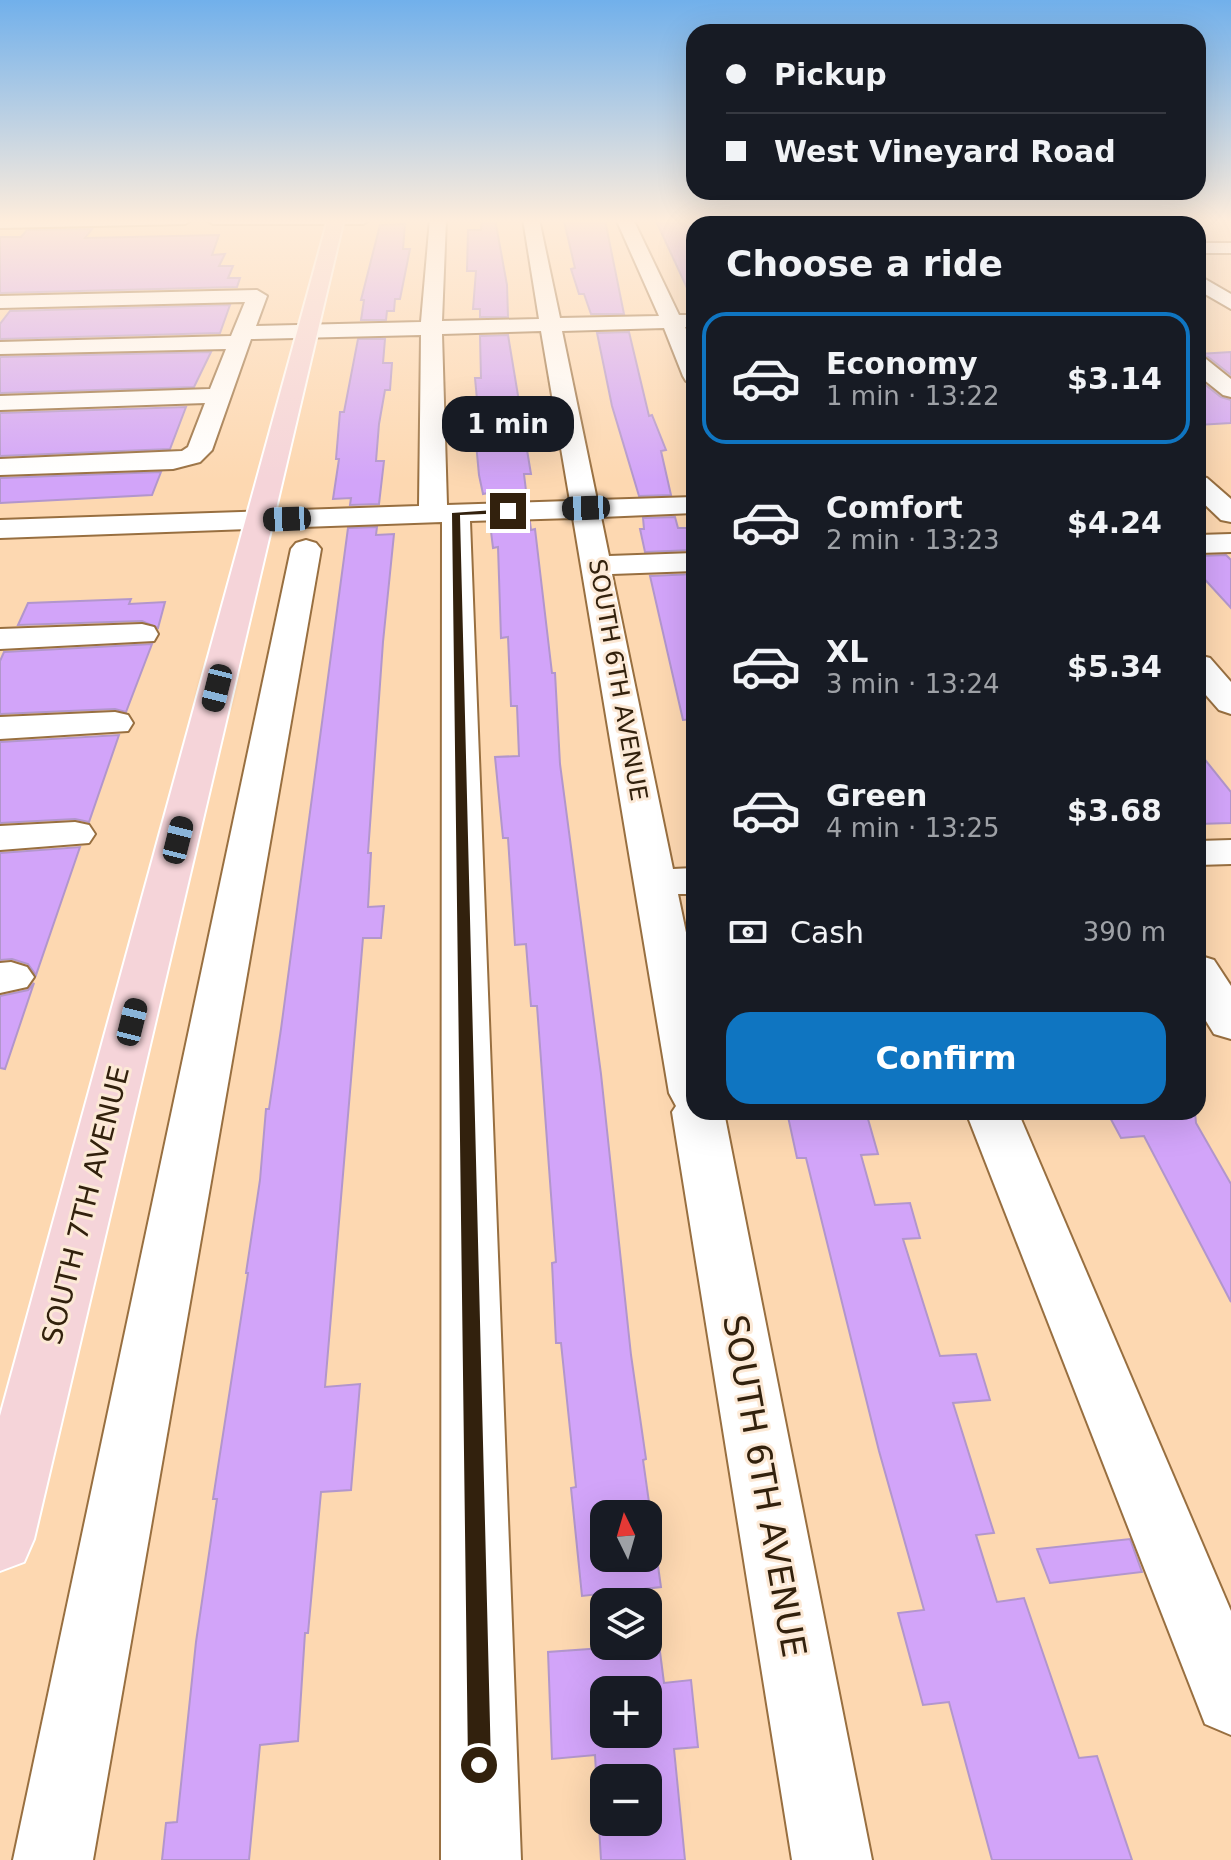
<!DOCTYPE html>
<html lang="en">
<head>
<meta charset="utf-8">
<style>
  body { margin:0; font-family:"DejaVu Sans",sans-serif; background:#242831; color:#f1f3f6; height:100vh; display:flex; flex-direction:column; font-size:30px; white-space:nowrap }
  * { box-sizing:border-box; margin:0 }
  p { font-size:26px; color:#9ea1a6 }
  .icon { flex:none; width:44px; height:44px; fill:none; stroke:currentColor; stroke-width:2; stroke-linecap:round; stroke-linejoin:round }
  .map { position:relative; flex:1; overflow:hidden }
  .sheet { position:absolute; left:686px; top:216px; width:520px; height:904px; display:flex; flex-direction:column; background:#171b24; border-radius:24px; box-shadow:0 8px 32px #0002 }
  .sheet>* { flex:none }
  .guide { position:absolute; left:686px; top:24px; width:520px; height:176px; border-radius:24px; box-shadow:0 8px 32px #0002; display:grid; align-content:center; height:176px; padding:0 40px; background:#171b24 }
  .needle { width:52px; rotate:355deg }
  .tools { position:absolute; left:590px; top:1500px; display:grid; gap:16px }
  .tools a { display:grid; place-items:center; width:72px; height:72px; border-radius:16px; background:#171b24; box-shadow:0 8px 32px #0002; font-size:40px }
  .end { position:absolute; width:36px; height:36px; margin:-18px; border:10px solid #32210d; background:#fff; box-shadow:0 0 0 4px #fff }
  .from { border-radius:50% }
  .bubble { position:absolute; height:56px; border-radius:24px; background:#171b24; box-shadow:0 8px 32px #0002; font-size:26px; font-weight:700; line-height:56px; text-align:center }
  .car { position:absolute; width:24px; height:48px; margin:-24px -12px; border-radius:10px; box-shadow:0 0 6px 2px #0007; background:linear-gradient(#222 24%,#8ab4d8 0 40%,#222 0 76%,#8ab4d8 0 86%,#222 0) }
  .guide b { display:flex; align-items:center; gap:28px; height:76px; font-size:30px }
  .guide b+b { border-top:2px solid #363941 }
  .guide i { width:20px; height:20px; background:#f1f3f6 }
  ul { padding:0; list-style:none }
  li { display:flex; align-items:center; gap:24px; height:132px; margin:0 16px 12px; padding:0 24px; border:4px solid transparent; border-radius:24px }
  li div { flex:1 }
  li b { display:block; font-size:30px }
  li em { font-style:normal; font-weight:700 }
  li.on { border-color:#0f75c1 }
  li>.icon { width:72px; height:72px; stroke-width:1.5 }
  h2 { padding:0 40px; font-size:36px; line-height:96px }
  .pay { display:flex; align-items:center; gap:20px; height:88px; padding:0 40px; font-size:30px }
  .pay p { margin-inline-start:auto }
  .primary-button { display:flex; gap:16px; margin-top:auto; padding:16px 40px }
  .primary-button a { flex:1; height:92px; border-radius:24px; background:#0f75c1; color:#fff; font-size:32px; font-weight:700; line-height:92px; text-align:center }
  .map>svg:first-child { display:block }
</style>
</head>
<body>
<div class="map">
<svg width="1231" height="1860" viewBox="0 0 1231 1860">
  <rect width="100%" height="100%" fill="#fdd8b1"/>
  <g fill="#d2a4f9" stroke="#b296cc" stroke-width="2" fill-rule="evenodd">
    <path d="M482 219H495L507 285 508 317H480V309H473L476 271H467L468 230H481Z"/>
    <path d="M655 219H683L687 226H694V303Z"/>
    <path d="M605 220 624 314H591L584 294H579L571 269 575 268 564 221Z"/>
    <path d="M405 224 403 249H410L400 299H395L394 311H387L386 320H361L364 300H361L380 225Z"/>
    <path d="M92 229 85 238 219 235 212 255 225 254 219 266H233L228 278H240L237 287 0 293V237H21L27 230Z"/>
    <path d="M230 305 220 333 0 339V324L10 311Z"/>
    <path d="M629 332 649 416 652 415 666 450 661 451 671 495 639 496 612 406 597 333Z"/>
    <path d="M508 335 531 474H524L527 499 488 501V493L483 494 479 475 476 443 481 442 475 378H481L480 336Z"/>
    <path d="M358 339H385L383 363H392L390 390H385L379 424 376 461H384L379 504 350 505 351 498 333 499 339 459H336L340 412H344Z"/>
    <path d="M211 352 194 387 0 393V357Z"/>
    <path d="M1231 352V375L1208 357 1198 354Z"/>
    <path d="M1198 379 1221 397 1231 400V423L1198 425Z"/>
    <path d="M186 407 170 449 0 456V413Z"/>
    <path d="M161 472 152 495 0 503V478Z"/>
    <path d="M675 517 678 528H694V550L645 552 640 529H644L643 518Z"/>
    <path d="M530 522 531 530 535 529 552 673H555L560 764 601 1074 631 1355 646 1459 643 1460 661 1587 582 1596 571 1488 576 1487 561 1343H556L552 1263 556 1262 537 1006H531L526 944 515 945 508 838H503L495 757 519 756 517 706H511L508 637 501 638 498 547 493 548 490 523ZM604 1514H648V1558H604Z"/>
    <path d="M377 527 376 535 394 534 383 642 368 853H371L368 907 384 906 381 938H363L325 1387 360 1384 351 1490 321 1492 308 1633H305L298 1741 260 1745 249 1860H162L166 1823 177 1822 196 1642 217 1499H213L248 1273H246L260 1180 266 1109H269L281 1029 348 528Z"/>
    <path d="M1226 555 1231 560V608L1198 572V556Z"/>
    <path d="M694 574V719L683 720 650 576Z"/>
    <path d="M131 599 129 604 165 602 158 628 142 621 18 625 28 603Z"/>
    <path d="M152 644 126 712 115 709 0 714V661L4 652Z"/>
    <path d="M119 735 89 822 75 819 0 823V742Z"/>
    <path d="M1198 751 1231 792V823L1198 824Z"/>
    <path d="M80 847 36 975 28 964 12 959 0 960V853Z"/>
    <path d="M34 983 5 1069 0 1068V996L28 990Z"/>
    <path d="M787 1112H866L878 1154 861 1155 875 1205 910 1203 920 1238 903 1239 940 1356 976 1354 990 1400 953 1403 994 1533 976 1535 997 1602 1024 1598 1079 1758 1097 1756 1132 1860H992L949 1702 923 1705 898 1613 924 1610 879 1451 806 1158H797Z"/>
    <path d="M1107 1112H1195L1196 1123 1231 1184V1302L1144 1136 1121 1138Z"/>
    <path d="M1130 1539 1142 1572 1050 1583 1037 1549Z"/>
    <path d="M659 1644 664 1683 691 1680 698 1747 674 1749 685 1860H601L595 1755 552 1759 548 1652ZM604 1690H648V1734H604ZM604 1778H648V1822H604Z"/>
  </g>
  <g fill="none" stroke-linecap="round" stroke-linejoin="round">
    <g stroke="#986f40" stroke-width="4">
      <g id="minor">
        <path d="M0 219H193L185 224 0 228Z"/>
        <path d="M205 219H371L363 224H213Z"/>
        <path d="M430 219H446L442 321 539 319 523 219H539L560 318 659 316 616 219H633L679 315H694V327H685L694 349V383L686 381 683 376 664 328 562 331 597 500 694 497V513L601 517 609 556 694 553V571L612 574 673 869 694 868V894H678L694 971V1112H724L872 1860H792L672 1112 676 1106 669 1093 573 518 470 521 521 1860H441L442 522 0 538V520L419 506 421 335 251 339 212 450 200 462 173 469 0 475V459L182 451 188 447 205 403 0 410V396L210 389 226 349 0 354V342L231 336 245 302 0 308V296L257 290 267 296 256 326 421 322ZM541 331 570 501 447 505 442 334Z"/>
        <path d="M713 219H730L732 224H716Z"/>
        <path d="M809 219H826L829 224H812Z"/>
        <path d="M905 219H923L926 224H909Z"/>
        <path d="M1000 219H1019L1022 224H1004Z"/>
        <path d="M1096 219H1115L1118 224H1100Z"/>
        <rect x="1198" y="243" width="33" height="10"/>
        <path d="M1198 275 1231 294V309L1198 290Z"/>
        <path d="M1198 357 1206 359 1231 379V397L1223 395 1198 375Z"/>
        <path d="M1198 476 1207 478 1231 499V522L1221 520 1198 498Z"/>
        <path d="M1231 534V552L1198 553V535Z"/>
        <path d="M306 540 316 543 321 549 93 1860H13L291 549 296 543Z"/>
        <path d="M142 624 154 627 158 634 154 641 0 649V629Z"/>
        <path d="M1198 655 1210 658 1231 682V714L1219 710 1198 686Z"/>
        <path d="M115 712 128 715 133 723 128 731 0 739V717Z"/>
        <path d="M75 822 89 825 95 834 89 843 0 850V826Z"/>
        <path d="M1231 840V864L1198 865V841Z"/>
        <path d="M1198 955 1214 960 1231 986V1039L1214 1034 1198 1008Z"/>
        <path d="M11 962 27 967 34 977 27 987 0 993V963Z"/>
        <path d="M966 1112H1018L1231 1611V1735L1205 1724Z"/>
      </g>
    </g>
    <g stroke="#fff" stroke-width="4">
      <path id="major" d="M328 219H344L34 1539 24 1562 0 1571V1416Z"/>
    </g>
    <use href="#minor" fill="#fff" fill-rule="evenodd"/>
    <use href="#major" fill="#f5d4d9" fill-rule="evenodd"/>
  </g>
  <linearGradient id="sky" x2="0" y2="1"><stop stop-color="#71b0eb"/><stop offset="0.46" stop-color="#feeddc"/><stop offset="1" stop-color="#feeddc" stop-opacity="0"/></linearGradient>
  <rect width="1231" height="480" fill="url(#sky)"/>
  <path fill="#32210d" d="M508 509 511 513 460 515 491 1765 487 1773 479 1776 471 1773 468 1765 452 513Z"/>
  <g text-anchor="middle" stroke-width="6" stroke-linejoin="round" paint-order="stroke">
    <g font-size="24" fill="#32210d" stroke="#fce9d6">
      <text transform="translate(618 680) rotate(80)" y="8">SOUTH 6TH AVENUE</text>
    </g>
    <g font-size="28" fill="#32210d" stroke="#fce9d6">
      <text transform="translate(85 1205) rotate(-76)" y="10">SOUTH 7TH AVENUE</text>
    </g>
    <g font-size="34" fill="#32210d" stroke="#fce9d6">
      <text transform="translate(765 1486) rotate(80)" y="12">SOUTH 6TH AVENUE</text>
    </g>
  </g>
</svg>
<div class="tools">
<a><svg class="needle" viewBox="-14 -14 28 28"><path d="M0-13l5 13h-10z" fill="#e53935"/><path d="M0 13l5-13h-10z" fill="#9ea1a6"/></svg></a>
<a><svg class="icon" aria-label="layers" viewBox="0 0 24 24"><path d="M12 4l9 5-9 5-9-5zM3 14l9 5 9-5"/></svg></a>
<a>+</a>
<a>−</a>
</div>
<i class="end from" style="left:479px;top:1765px"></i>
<i class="end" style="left:508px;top:511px"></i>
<div class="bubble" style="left:442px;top:396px;width:132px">1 min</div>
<i class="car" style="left:586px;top:508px;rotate:268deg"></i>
<i class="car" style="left:287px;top:519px;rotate:268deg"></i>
<i class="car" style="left:217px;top:688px;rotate:194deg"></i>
<i class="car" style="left:178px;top:840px;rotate:14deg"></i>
<i class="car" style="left:132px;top:1022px;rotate:14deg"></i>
<div class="guide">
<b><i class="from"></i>Pickup</b>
<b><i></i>West Vineyard Road</b>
</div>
<section class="sheet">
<h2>Choose a ride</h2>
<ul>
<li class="on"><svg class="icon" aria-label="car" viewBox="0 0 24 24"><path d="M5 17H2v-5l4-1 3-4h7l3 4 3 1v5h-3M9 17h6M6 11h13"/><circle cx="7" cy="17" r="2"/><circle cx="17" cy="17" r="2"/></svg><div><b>Economy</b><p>1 min · 13:22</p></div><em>$3.14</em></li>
<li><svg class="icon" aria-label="car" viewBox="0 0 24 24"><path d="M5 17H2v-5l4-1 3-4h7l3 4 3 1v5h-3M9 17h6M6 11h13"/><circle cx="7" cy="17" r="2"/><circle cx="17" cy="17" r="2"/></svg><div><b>Comfort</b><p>2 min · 13:23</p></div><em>$4.24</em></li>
<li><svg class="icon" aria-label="car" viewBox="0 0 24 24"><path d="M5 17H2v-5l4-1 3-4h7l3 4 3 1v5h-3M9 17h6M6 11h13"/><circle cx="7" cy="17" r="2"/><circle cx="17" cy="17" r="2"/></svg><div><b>XL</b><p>3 min · 13:24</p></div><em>$5.34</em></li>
<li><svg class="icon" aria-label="car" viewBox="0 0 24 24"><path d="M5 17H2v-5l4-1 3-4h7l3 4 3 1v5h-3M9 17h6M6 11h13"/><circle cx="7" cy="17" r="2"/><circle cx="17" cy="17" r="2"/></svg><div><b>Green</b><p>4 min · 13:25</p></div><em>$3.68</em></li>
</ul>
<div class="pay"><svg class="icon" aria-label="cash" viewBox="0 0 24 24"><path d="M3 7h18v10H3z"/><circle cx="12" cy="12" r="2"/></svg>Cash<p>390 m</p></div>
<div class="primary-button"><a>Confirm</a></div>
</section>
</div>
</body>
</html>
